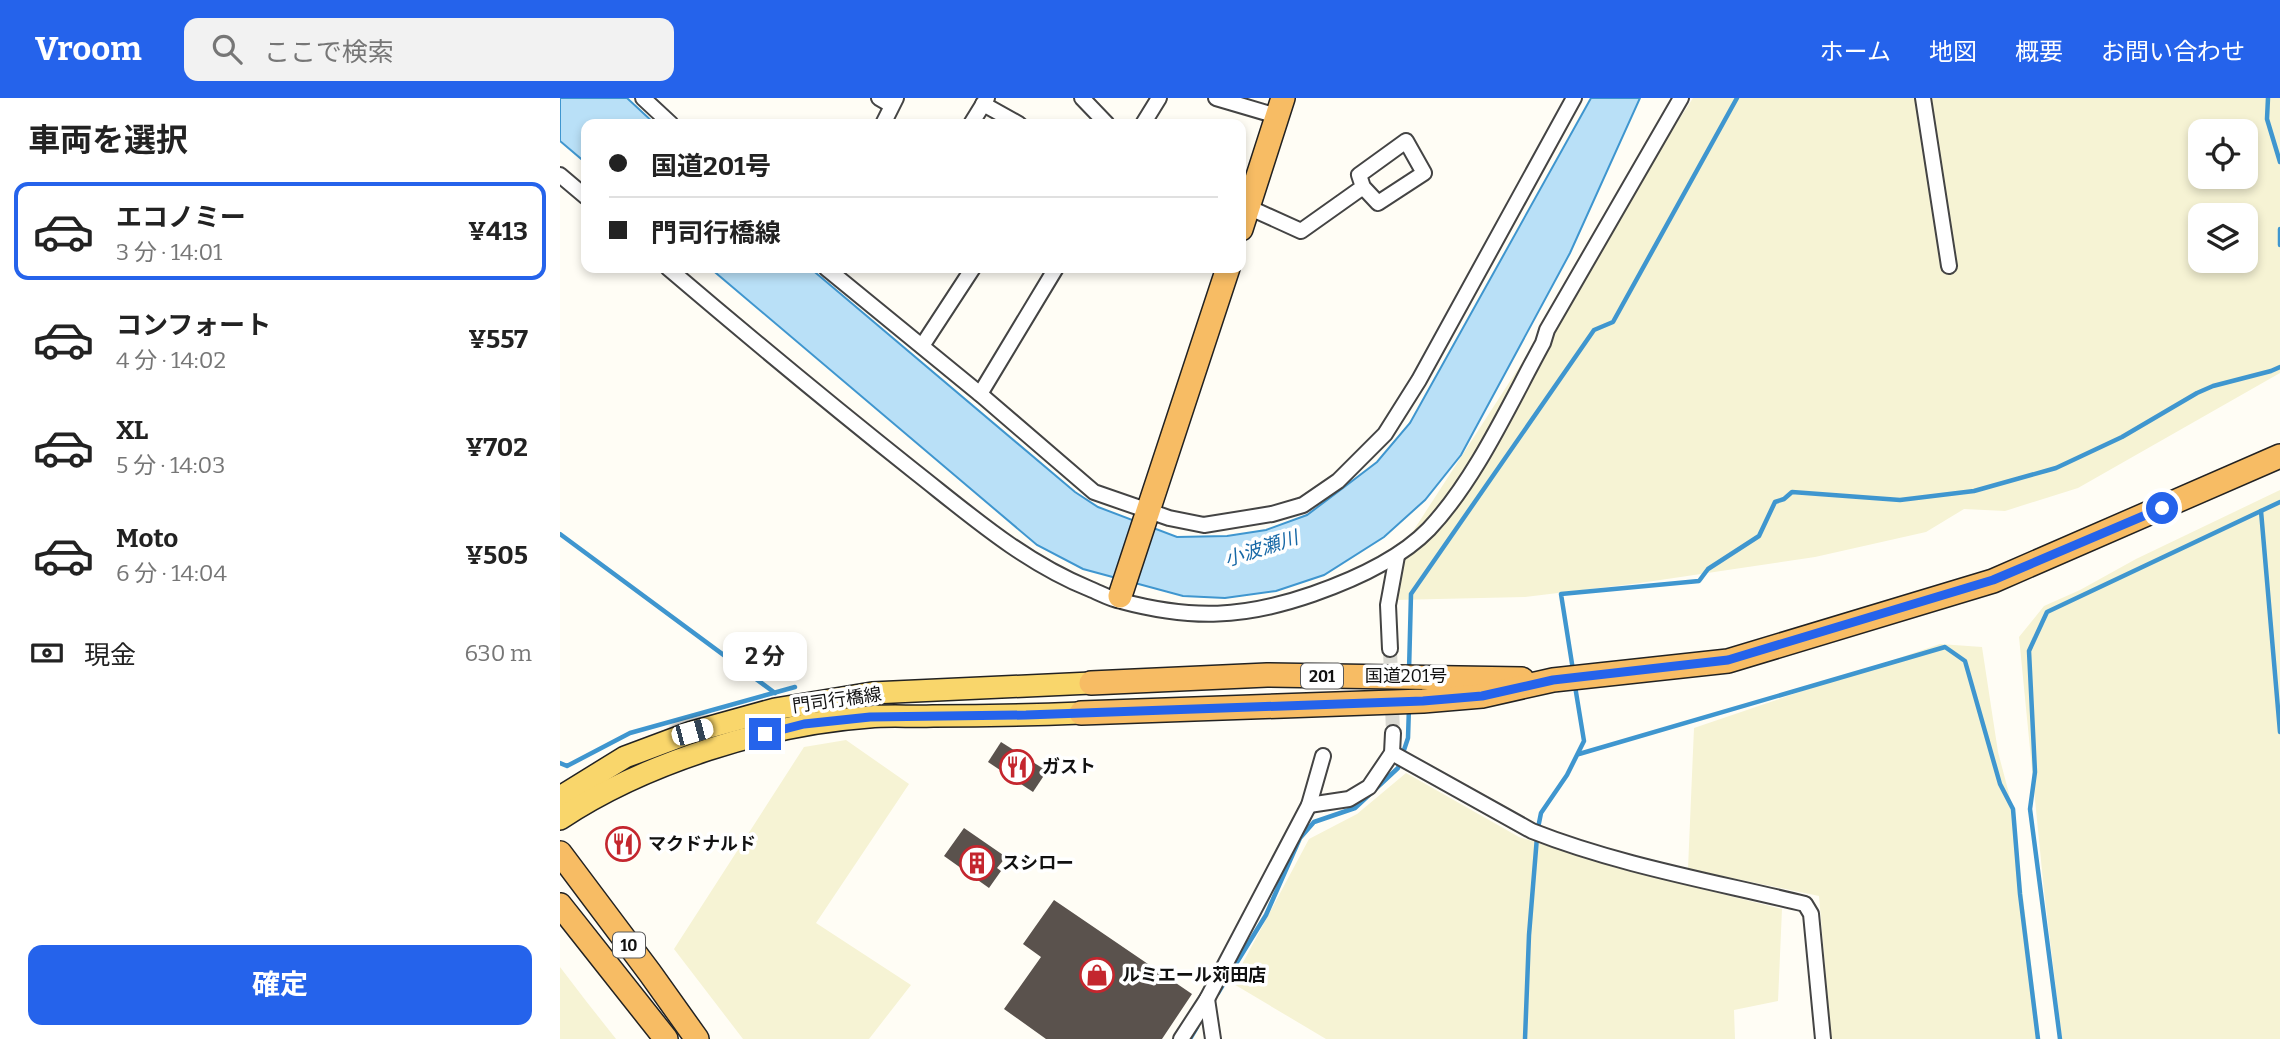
<!DOCTYPE html>
<html lang="ja">
<head>
<meta charset="utf-8">
<style>
  body { margin:0; font-family:Bitter,"Noto Sans JP",serif; background:#f2f2f2; color:#222; height:100vh; display:flex; flex-direction:column; font-size:26px; white-space:nowrap }
  * { box-sizing:border-box; margin:0 }
  p { font-size:23px; color:#767676 }
  .icon { flex:none; width:38px; height:38px; fill:none; stroke:currentColor; stroke-width:2; stroke-linecap:round; stroke-linejoin:round }
  .map { position:relative; flex:1; overflow:hidden }
  .side { display:flex; flex-direction:column; background:#fff; width:560px }
  .side>* { flex:none }
  .banner { position:absolute; left:21px; top:21px; width:665px; height:154px; border-radius:14px; box-shadow:0 4px 10px #0003; display:grid; align-content:center; height:154px; padding:0 28px; background:#fff }
  .controls { position:absolute; left:1628px; top:21px; display:grid; gap:14px }
  .controls a { display:grid; place-items:center; width:70px; height:70px; border-radius:14px; background:#fff; box-shadow:0 4px 10px #0003; font-size:35px }
  .end { position:absolute; width:32px; height:32px; margin:-16px; border:9px solid #2563eb; background:#fff; box-shadow:0 0 0 4px #fff }
  .from { border-radius:50% }
  .bubble { position:absolute; height:49px; border-radius:14px; background:#fff; box-shadow:0 4px 10px #0003; font-size:23px; font-weight:700; line-height:49px; text-align:center }
  .car { position:absolute; width:21px; height:42px; margin:-21px -10px; border-radius:9px; box-shadow:0 0 5px 2px #0007; background:linear-gradient(#fff 24%,#345 0 40%,#fff 0 76%,#345 0 86%,#fff 0) }
  .banner b { display:flex; align-items:center; gap:24px; height:66px; font-size:26px }
  .banner b+b { border-top:2px solid #e0e0e0 }
  .banner i { width:18px; height:18px; background:#222 }
  ul { padding:0; list-style:none }
  li { display:flex; align-items:center; gap:21px; height:98px; margin:0 14px 10px; padding:0 14px; border:4px solid transparent; border-radius:14px }
  li div { flex:1 }
  li b { display:block; font-size:26px }
  li em { font-style:normal; font-weight:700 }
  li.selected { border-color:#2563eb }
  li>.icon { width:63px; height:63px; stroke-width:1.5 }
  h2 { padding:0 28px; font-size:32px; line-height:84px }
  .pay { display:flex; align-items:center; gap:18px; height:77px; padding:0 28px; font-size:26px }
  .pay p { margin-inline-start:auto }
  .button { display:flex; gap:14px; margin-top:auto; padding:14px 28px }
  .button a { flex:1; height:80px; border-radius:14px; background:#2563eb; color:#fff; font-size:28px; font-weight:700; line-height:80px; text-align:center }
  header { display:flex; align-items:center; gap:42px; box-sizing:border-box; height:98px; padding:0 35px; background:#2563eb; color:#fff }
  header strong { font-size:33px }
  nav { display:flex; gap:38px; margin-inline-start:auto; font-size:24px }
  .search { width:490px; height:63px; background:#f2f2f2; display:flex; align-items:center; gap:18px; box-sizing:border-box; padding:0 24px; border-radius:14px; color:#767676; font-size:26px }
  main { display:flex; flex:1; min-height:0 }
  .map>svg:first-child { display:block }
</style>
</head>
<body>
<header>
<strong>Vroom</strong>
<div class="search"><svg class="icon" aria-label="search" viewBox="0 0 24 24"><circle cx="10" cy="10" r="6"/><path d="M15 15l6 6"/></svg>ここで検索</div>
<nav><a>ホーム</a><a>地図</a><a>概要</a><a>お問い合わせ</a></nav>
</header>
<main>
<section class="side">
<h2>車両を選択</h2>
<ul>
<li class="selected"><svg class="icon" aria-label="car" viewBox="0 0 24 24"><path d="M5 17H2v-5l4-1 3-4h7l3 4 3 1v5h-3M9 17h6M6 11h13"/><circle cx="7" cy="17" r="2"/><circle cx="17" cy="17" r="2"/></svg><div><b>エコノミー</b><p>3 分 · 14:01</p></div><em>¥413</em></li>
<li><svg class="icon" aria-label="car" viewBox="0 0 24 24"><path d="M5 17H2v-5l4-1 3-4h7l3 4 3 1v5h-3M9 17h6M6 11h13"/><circle cx="7" cy="17" r="2"/><circle cx="17" cy="17" r="2"/></svg><div><b>コンフォート</b><p>4 分 · 14:02</p></div><em>¥557</em></li>
<li><svg class="icon" aria-label="car" viewBox="0 0 24 24"><path d="M5 17H2v-5l4-1 3-4h7l3 4 3 1v5h-3M9 17h6M6 11h13"/><circle cx="7" cy="17" r="2"/><circle cx="17" cy="17" r="2"/></svg><div><b>XL</b><p>5 分 · 14:03</p></div><em>¥702</em></li>
<li><svg class="icon" aria-label="car" viewBox="0 0 24 24"><path d="M5 17H2v-5l4-1 3-4h7l3 4 3 1v5h-3M9 17h6M6 11h13"/><circle cx="7" cy="17" r="2"/><circle cx="17" cy="17" r="2"/></svg><div><b>Moto</b><p>6 分 · 14:04</p></div><em>¥505</em></li>
</ul>
<div class="pay"><svg class="icon" aria-label="cash" viewBox="0 0 24 24"><path d="M3 7h18v10H3z"/><circle cx="12" cy="12" r="2"/></svg>現金<p>630 m</p></div>
<div class="button"><a>確定</a></div>
</section>
<div class="map">
<svg width="1720" height="941" viewBox="0 0 1720 941">
  <rect width="100%" height="100%" fill="#fffdf5"/>
  <g fill="#f6f3d4" fill-rule="evenodd">
    <path d="M1133 0H1720V275L1518 390 1445 413 1404 411 1366 434 1255 459 1080 485 965 499 834 502 837 458ZM1640 33H1685V79H1640ZM1640 117H1685V163H1640Z"/>
    <path d="M1720 392V941H1502L1484 793 1459 539 1484 508 1520 492 1576 461Z"/>
    <path d="M1380 546 1422 549 1438 654 1452 707 1480 941H1271L1259 798 1128 771 1134 630Z"/>
    <path d="M286 642 349 686 256 825 351 887 309 941H183L114 851 244 649Z"/>
    <path d="M846 675 959 739 1054 769 1222 811 1218 903 1174 912 1175 941H766L672 885 749 741 797 716Z"/>
    <path d="M0 869 26 903 56 941H0Z"/>
  </g>
  <g fill="#b9e0f7" stroke="#3f96cf" stroke-width="2">
    <path d="M0 0H67L95 26H26V65L0 43Z"/>
    <path d="M1031 0H1080L1010 155 901 357 865 402 824 439 764 477 716 493 665 500 623 498 523 471 477 447 150 170H250L515 394 538 409 617 439 667 438 706 432 747 417 779 393 817 364 850 325Z"/>
  </g>
  <g fill="none" stroke-linecap="round" stroke-linejoin="round">
    <g stroke="#3f96cf" stroke-width="4.5">
      <path d="M1708 0 1707 21 1720 64"/>
      <path d="M1720 131V147"/>
      <path d="M1701 413 1720 634"/>
      <path d="M0 436 215 595"/>
      <path d="M1013 572 1001 496 1139 483 1148 471 1199 438 1215 404 1224 401 1232 394 1340 402 1414 393 1496 370 1562 339 1637 295 1653 288 1711 273 1720 269"/>
      <path d="M849 573 851 496 1034 232 1053 224 1177 0"/>
      <path d="M1019 656 1385 549 1405 563 1440 686 1453 711 1460 796 1478 941"/>
      <path d="M0 665 7 668 70 635 235 589"/>
      <path d="M978 730 981 715 1007 677 1024 643 1015 588"/>
      <path d="M658 895 706 817 740 740 754 724 795 710 838 670 848 640 849 609"/>
      <path d="M630 941 637 929"/>
      <path d="M965 941 969 837 977 739"/>
      <path d="M1500 941 1470 711 1475 674 1469 553 1487 514 1720 404"/>
    </g>
  </g>
  <g fill="#5a524d">
    <path d="M441 644 487 673 473 694 428 664Z"/>
    <path d="M404 730 446 759 437 770 441 773 429 790 384 758Z"/>
    <path d="M494 802 632 896 602 941H486L444 911 481 859 463 846Z"/>
  </g>
  <g fill="none" stroke-linecap="round" stroke-linejoin="round">
    <path stroke="#dbdad3" stroke-width="14" stroke-dasharray="14 7" stroke-linecap="butt" d="M830 551 833 635"/>
    <g stroke="#444" stroke-width="18">
      <g id="minor">
        <path d="M83 0 111 26"/>
        <path d="M319 0 331 7"/>
        <path d="M522 0 547 26"/>
        <path d="M656 0 717 18"/>
        <path d="M1363 0 1389 168"/>
        <path d="M423 6 459 26"/>
        <path d="M323 26 336 0"/>
        <path d="M411 26 427 0"/>
        <path d="M583 26 599 0"/>
        <path d="M0 77 26 99"/>
        <path d="M688 109 741 133 803 89 818 105 864 75 846 43 799 77 803 89"/>
        <path d="M108 170C189 239 271 307 354 373 410 417 463 464 530 491 540 495 550 501 561 503 632 522 684 520 753 496 793 482 839 462 869 431 916 381 950 305 983 245L987 232 1121 0"/>
        <path d="M266 170 420 296 534 394 609 420 644 427 712 416 743 407 778 383 825 336 859 282 1014 0"/>
        <path d="M362 248 413 170"/>
        <path d="M420 296 496 170"/>
        <path d="M830 551 828 507 837 458"/>
        <path d="M832 655 972 733C1058 767 1155 784 1245 806L1251 816 1263 941"/>
        <path d="M749 707 789 701 809 689 832 655 833 635"/>
        <path d="M647 901 653 941"/>
        <path d="M621 941 647 901 749 707 763 658"/>
      </g>
    </g>
    <g stroke="#222" stroke-width="24">
      <g id="primary">
        <path d="M0 699 65 659 132 634 215 611 312 595 531 585"/>
        <path d="M0 721C84 665 208 626 309 619 330 617 352 619 373 618 422 618 472 617 521 615"/>
      </g>
    </g>
    <g stroke="#222" stroke-width="26">
      <g id="trunk">
        <path d="M681 131 723 0"/>
        <path d="M560 498 668 170"/>
        <path d="M531 585 707 577 962 581"/>
        <path d="M521 615 863 603 922 598 993 582 1168 563 1433 483 1720 358"/>
        <path d="M0 755 90 875 137 941"/>
        <path d="M0 807 106 941"/>
      </g>
    </g>
    <use href="#minor" stroke="#fff" stroke-width="14"/>
    <use href="#primary" stroke="#f9d66b" stroke-width="21"/>
    <use href="#trunk" stroke="#f7bc64" stroke-width="23"/>
  </g>
  <g fill="none" stroke-linecap="round" stroke-linejoin="round">
    <path stroke="#2563eb" stroke-width="9" d="M205 636 244 626 310 619 466 617 863 603 922 598 993 582 1168 562 1433 482 1602 410"/>
  </g>
  <defs>
    <g id="restaurant-ring" transform="scale(1.75)"><circle r="9.5" fill="#fff" stroke="#c4262e" stroke-width="1.5"/><path d="M-5-6h1v4h1v-4h1v4h1v-4h1v5L-1.5 .5V6h-2V.5L-5-1ZM5-6V6H3V1.5H1.5Q1.5-4 5-6Z" fill="#c4262e"/></g>
    <g id="building-ring" transform="scale(1.75)"><circle r="9.5" fill="#fff" stroke="#c4262e" stroke-width="1.5"/><path d="M-4-6H4V6H1V3H-1V6H-4ZM-2.5-4.3h1.7v1.8h-1.7ZM.8-4.3h1.7v1.8H.8ZM-2.5-1h1.7V.8h-1.7ZM.8-1h1.7V.8H.8Z" fill="#c4262e"/></g>
    <g id="shop-ring" transform="scale(1.75)"><circle r="9.5" fill="#fff" stroke="#c4262e" stroke-width="1.5"/><path d="M-5-2.5h2.3a2.7 3.5 0 0 1 5.4 0H5L5.5 6h-11ZM-1.5-2.5h3a1.5 2.3 0 0 0-3 0Z" fill="#c4262e"/></g>
  </defs>
  <g fill-rule="evenodd">
    <use href="#restaurant-ring" x="457" y="669"/>
    <use href="#restaurant-ring" x="63" y="746"/>
    <use href="#building-ring" x="417" y="765"/>
    <use href="#shop-ring" x="537" y="877"/>
  </g>
  <g text-anchor="middle" stroke-width="7" stroke-linejoin="round" paint-order="stroke">
    <g fill="#fff" stroke="#585858" stroke-width="2">
      <rect x="741" y="565.5" width="42" height="25" rx="5"/>
      <rect x="53" y="834.5" width="32" height="25" rx="5"/>
    </g>
    <g font-size="16" font-weight="bold" fill="#111">
      <text x="762" y="584">201</text>
      <text x="69" y="853">10</text>
    </g>
    <g font-size="18" fill="#111" stroke="#fff">
      <text x="846" y="584">国道201号</text>
      <text transform="translate(277 602) rotate(-8)" y="6">門司行橋線</text>
    </g>
    <g font-size="18" font-weight="bold" fill="#111" stroke="#fff" text-anchor="start">
      <text x="482" y="675">ガスト</text>
      <text x="88" y="752">マクドナルド</text>
      <text x="442" y="771">スシロー</text>
      <text x="562" y="883">ルミエール苅田店</text>
    </g>
    <g font-size="19" font-style="italic" fill="#1768a6" stroke="#fff">
      <text transform="translate(701 450) rotate(-18)" y="7">小波瀬川</text>
    </g>
  </g>
</svg>
<div class="controls">
<a><svg class="icon" aria-label="locate" viewBox="0 0 24 24"><circle cx="12" cy="12" r="6"/><path d="M12 2v4M12 18v4M2 12h4M18 12h4"/></svg></a>
<a><svg class="icon" aria-label="layers" viewBox="0 0 24 24"><path d="M12 4l9 5-9 5-9-5zM3 14l9 5 9-5"/></svg></a>
</div>
<i class="end from" style="left:1602px;top:410px"></i>
<i class="end" style="left:205px;top:636px"></i>
<div class="bubble" style="left:163px;top:534px;width:84px">2 分</div>
<i class="car" style="left:132px;top:634px;rotate:75deg"></i>
<div class="banner">
<b><i class="from"></i>国道201号</b>
<b><i></i>門司行橋線</b>
</div>
</div>
</main>
</body>
</html>
